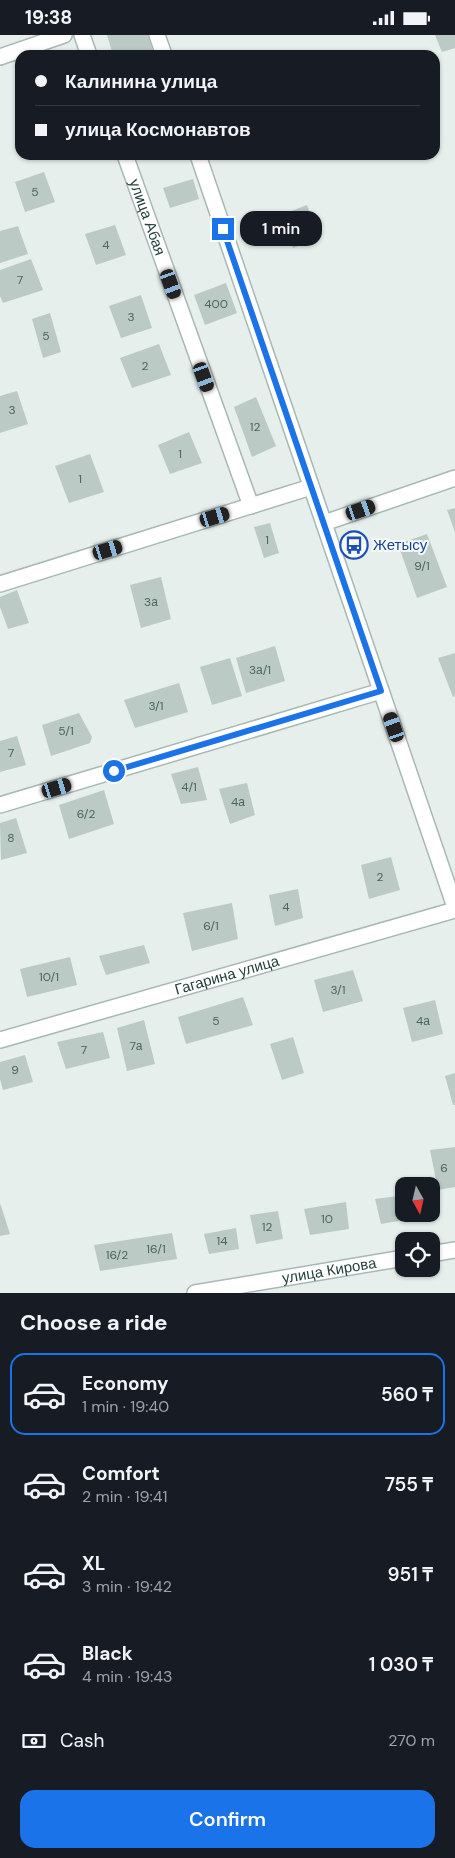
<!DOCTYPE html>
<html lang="en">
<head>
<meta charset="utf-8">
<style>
  body { margin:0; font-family:"DM Sans",sans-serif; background:#242831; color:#f1f3f6; height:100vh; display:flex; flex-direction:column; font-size:19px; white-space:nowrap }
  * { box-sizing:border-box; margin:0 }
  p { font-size:16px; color:#9ea1a6 }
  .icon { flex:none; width:28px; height:28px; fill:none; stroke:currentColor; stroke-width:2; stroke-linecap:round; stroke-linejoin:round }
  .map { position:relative; height:1258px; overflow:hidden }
  .sheet { display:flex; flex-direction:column; background:#171b24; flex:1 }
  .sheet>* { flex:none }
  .top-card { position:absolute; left:15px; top:15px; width:425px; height:110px; border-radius:15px; box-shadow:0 1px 4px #0004; display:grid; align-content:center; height:110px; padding:0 20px; background:#171b24 }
  .needle { width:32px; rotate:172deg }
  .buttons { position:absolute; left:395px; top:1142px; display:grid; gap:10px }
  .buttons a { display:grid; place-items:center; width:45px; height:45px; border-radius:10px; background:#171b24; box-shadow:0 1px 4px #0004; font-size:25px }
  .end { position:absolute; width:22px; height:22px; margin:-11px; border:6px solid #1a73e8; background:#fff; box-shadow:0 0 0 2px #fff }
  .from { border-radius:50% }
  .bubble { position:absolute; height:35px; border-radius:15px; background:#171b24; box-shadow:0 1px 4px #0004; font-size:16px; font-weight:600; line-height:35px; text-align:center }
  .car { position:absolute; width:15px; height:30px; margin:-15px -8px; border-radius:6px; box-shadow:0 0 4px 1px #0007; background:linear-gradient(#222 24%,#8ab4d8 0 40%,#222 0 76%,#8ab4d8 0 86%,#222 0) }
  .top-card b { display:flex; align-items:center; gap:18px; height:48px; font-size:19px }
  .top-card b+b { border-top:1px solid #363941 }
  .top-card i { width:12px; height:12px; background:#f1f3f6 }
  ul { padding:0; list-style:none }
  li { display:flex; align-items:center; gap:15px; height:82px; margin:0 10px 8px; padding:0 10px; border:2px solid transparent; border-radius:15px }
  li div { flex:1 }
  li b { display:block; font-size:19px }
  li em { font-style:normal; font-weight:600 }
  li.current { border-color:#1a73e8 }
  li>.icon { width:45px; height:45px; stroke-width:1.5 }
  h2 { padding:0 20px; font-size:22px; line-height:60px }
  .pay { display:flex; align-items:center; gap:12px; height:55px; padding:0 20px; font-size:19px }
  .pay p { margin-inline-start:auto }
  .cta { display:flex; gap:10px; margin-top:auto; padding:10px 20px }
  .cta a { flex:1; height:58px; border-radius:15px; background:#1a73e8; color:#fff; font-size:20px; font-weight:600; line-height:58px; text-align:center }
  .status { display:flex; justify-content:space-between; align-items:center; height:35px; padding:0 25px; background:#171b24; direction:ltr }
  .status svg { height:14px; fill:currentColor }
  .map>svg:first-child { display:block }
</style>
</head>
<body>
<div class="status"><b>19:38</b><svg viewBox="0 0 49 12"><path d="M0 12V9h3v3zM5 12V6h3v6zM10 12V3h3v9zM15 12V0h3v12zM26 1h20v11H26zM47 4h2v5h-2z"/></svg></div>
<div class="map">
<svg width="455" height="1258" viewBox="0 0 455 1258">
  <rect width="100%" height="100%" fill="#e6efeb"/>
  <g fill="#bbcac4">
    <path d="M107 0H148L154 20H113Z"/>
    <path d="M435 0H455V13L442 17Z"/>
    <path d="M44 137 55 167 25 177 15 147Z"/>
    <path d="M193 144 199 164 170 173 163 153Z"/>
    <path d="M307 170 319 203 293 213 281 180Z"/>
    <path d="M115 190 126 220 96 230 85 199Z"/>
    <path d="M18 191 28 219 0 228V196Z"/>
    <path d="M31 224 43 255 3 268 0 261V235Z"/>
    <path d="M226 248 237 278 205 290 194 260Z"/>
    <path d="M141 260 152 293 121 303 109 271Z"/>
    <path d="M50 278 61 317 43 323 32 284Z"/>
    <path d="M159 309 171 340 132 353 120 323Z"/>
    <path d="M17 356 28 389 0 398V361Z"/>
    <path d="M256 362 276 411 252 422 234 372Z"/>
    <path d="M189 397 202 428 170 439 158 410Z"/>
    <path d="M90 419 104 457 69 468 55 431Z"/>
    <path d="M455 473V497L447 475Z"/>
    <path d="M270 488 279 518 264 523 254 492Z"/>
    <path d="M427 499 447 552 417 563 398 509Z"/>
    <path d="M161 542 171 584 141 593 130 550Z"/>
    <path d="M17 555 29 588 8 594 0 572V562Z"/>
    <path d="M275 611 285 646 246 658 236 623Z"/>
    <path d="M455 618V661L453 662 438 623Z"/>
    <path d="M230 623 242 661 212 670 200 632Z"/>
    <path d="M179 648 188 677 135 693 124 665Z"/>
    <path d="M79 678 92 702 90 708 51 721 42 690Z"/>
    <path d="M17 701 26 730 0 737V706Z"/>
    <path d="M198 732 207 765 181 769 171 739Z"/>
    <path d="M247 748 255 780 230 789 219 754Z"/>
    <path d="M104 755 114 789 69 804 59 770Z"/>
    <path d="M16 783 27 818 1 825 0 788Z"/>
    <path d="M391 822 400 855 369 864 361 830Z"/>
    <path d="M298 854 303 883 275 891 269 860Z"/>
    <path d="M232 868 238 904 192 916 183 878Z"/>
    <path d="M144 910 150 928 106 940 99 921Z"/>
    <path d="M70 922 77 950 27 962 20 934Z"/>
    <path d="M353 935 363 966 323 977 314 945Z"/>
    <path d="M243 962 253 990 186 1009 178 982Z"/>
    <path d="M435 965 443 999 412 1007 403 973Z"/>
    <path d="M144 985 155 1029 127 1036 117 993Z"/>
    <path d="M103 997 110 1023 66 1034 57 1007Z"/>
    <path d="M293 1002 304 1038 282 1045 270 1009Z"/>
    <path d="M25 1020 33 1047 3 1055 0 1044V1027Z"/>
    <path d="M455 1038V1070H453L445 1041Z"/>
    <path d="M455 1112V1152L438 1155 430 1115Z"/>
    <path d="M398 1161 404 1185 381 1189 375 1164Z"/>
    <path d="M346 1167 349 1194 310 1200 304 1174Z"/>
    <path d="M0 1168 10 1199 0 1201Z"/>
    <path d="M278 1176 283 1204 256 1209 250 1180Z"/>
    <path d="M236 1193 239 1214 209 1219 204 1199Z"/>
    <path d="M172 1198 177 1224 100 1236 94 1210Z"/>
  </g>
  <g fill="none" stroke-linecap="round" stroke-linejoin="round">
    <g stroke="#a8b8b2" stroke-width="18">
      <g id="minor">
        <path d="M82 0 89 20"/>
        <path d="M157 0 164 20"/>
        <path d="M0 22 64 0"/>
        <path id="s1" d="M125 120 251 471"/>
        <path d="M198 120 455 872"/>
        <path d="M324 488 455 443"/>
        <path d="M0 549 311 452"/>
        <path d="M0 770 381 656"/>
        <path id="s2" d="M0 1005 455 875"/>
        <path d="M431 1219 455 1215"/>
        <path id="s3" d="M195 1258 404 1223"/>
      </g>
    </g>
    <use href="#minor" stroke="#fff" stroke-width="15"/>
  </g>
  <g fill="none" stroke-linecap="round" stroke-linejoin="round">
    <path stroke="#1a73e8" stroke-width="6" d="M114 736 381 656 223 194"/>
  </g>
  <defs>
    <g id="bus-ring" transform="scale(1.4375)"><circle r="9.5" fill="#f7fbf9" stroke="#1a4fb4" stroke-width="1.5"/><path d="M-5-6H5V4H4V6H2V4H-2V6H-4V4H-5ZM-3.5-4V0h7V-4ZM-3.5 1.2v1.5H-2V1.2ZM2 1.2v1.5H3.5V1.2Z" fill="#1a4fb4"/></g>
  </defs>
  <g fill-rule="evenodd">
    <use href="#bus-ring" x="354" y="510"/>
  </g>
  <g text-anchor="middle" stroke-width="4" stroke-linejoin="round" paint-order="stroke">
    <g font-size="12" fill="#4a645c">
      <text x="35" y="161">5</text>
      <text x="106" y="214">4</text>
      <text x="20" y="249">7</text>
      <text x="216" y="273">400</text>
      <text x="131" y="286">3</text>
      <text x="46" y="305">5</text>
      <text x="145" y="335">2</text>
      <text x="12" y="379">3</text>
      <text x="255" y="396">12</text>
      <text x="180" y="423">1</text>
      <text x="80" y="448">1</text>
      <text x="267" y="509">1</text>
      <text x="422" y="535">9/1</text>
      <text x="151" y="571">3а</text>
      <text x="260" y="639">3а/1</text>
      <text x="156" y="675">3/1</text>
      <text x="66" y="700">5/1</text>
      <text x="11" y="722">7</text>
      <text x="189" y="756">4/1</text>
      <text x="238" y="771">4а</text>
      <text x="86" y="783">6/2</text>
      <text x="11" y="807">8</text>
      <text x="380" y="846">2</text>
      <text x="286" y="876">4</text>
      <text x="211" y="895">6/1</text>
      <text x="49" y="946">10/1</text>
      <text x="338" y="959">3/1</text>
      <text x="216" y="990">5</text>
      <text x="423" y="990">4а</text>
      <text x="136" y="1015">7а</text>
      <text x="84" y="1019">7</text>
      <text x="15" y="1039">9</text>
      <text x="444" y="1137">6</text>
      <text x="327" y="1188">10</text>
      <text x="267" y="1196">12</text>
      <text x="222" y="1210">14</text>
      <text x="156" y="1218">16/1</text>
      <text x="117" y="1224">16/2</text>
    </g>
    <g font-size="15" fill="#24423a" stroke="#f7fbf9">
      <text dy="5" stroke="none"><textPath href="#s1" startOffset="66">улица Абая</textPath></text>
      <text dy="5" stroke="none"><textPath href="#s2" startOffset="236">Гагарина улица</textPath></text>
      <text dy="5" stroke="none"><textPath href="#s3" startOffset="136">улица Кирова</textPath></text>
    </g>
    <g font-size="15" fill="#164399" stroke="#f7fbf9" text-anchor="start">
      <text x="373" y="515">Жетысу</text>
    </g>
  </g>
</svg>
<div class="buttons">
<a><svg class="needle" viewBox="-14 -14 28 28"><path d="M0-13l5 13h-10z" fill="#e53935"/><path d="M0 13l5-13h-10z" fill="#9ea1a6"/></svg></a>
<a><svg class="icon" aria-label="locate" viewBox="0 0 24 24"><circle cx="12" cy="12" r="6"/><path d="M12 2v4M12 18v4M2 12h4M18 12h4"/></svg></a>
</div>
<i class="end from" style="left:114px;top:736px"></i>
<i class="end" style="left:223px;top:194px"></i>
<div class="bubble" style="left:240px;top:176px;width:82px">1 min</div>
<i class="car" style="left:171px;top:249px;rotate:160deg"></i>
<i class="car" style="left:204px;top:342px;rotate:160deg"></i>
<i class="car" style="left:361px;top:475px;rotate:71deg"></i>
<i class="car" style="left:215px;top:482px;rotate:73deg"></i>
<i class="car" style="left:108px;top:515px;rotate:73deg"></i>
<i class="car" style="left:394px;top:692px;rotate:341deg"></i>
<i class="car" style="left:57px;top:753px;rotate:73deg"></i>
<div class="top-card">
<b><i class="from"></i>Калинина улица</b>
<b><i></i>улица Космонавтов</b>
</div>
</div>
<section class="sheet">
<h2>Choose a ride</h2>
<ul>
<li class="current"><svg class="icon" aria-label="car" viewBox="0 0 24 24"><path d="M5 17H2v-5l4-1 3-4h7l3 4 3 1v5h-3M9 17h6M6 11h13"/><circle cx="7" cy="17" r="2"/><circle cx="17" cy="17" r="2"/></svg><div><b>Economy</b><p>1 min · 19:40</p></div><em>560 ₸</em></li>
<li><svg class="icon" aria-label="car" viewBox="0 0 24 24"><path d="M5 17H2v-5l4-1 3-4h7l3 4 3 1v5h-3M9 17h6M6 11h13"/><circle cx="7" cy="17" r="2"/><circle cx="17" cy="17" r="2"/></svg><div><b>Comfort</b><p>2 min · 19:41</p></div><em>755 ₸</em></li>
<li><svg class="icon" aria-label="car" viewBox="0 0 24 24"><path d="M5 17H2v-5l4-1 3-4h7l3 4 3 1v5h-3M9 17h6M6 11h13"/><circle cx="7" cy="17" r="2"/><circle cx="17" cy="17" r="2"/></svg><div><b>XL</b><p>3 min · 19:42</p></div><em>951 ₸</em></li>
<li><svg class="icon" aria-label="car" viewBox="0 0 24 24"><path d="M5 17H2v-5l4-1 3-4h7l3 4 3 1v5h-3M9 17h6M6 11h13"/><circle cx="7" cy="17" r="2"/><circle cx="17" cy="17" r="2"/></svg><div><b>Black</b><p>4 min · 19:43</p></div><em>1 030 ₸</em></li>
</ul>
<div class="pay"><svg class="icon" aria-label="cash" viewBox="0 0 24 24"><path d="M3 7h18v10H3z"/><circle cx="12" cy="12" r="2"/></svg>Cash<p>270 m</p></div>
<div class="cta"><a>Confirm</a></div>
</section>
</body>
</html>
